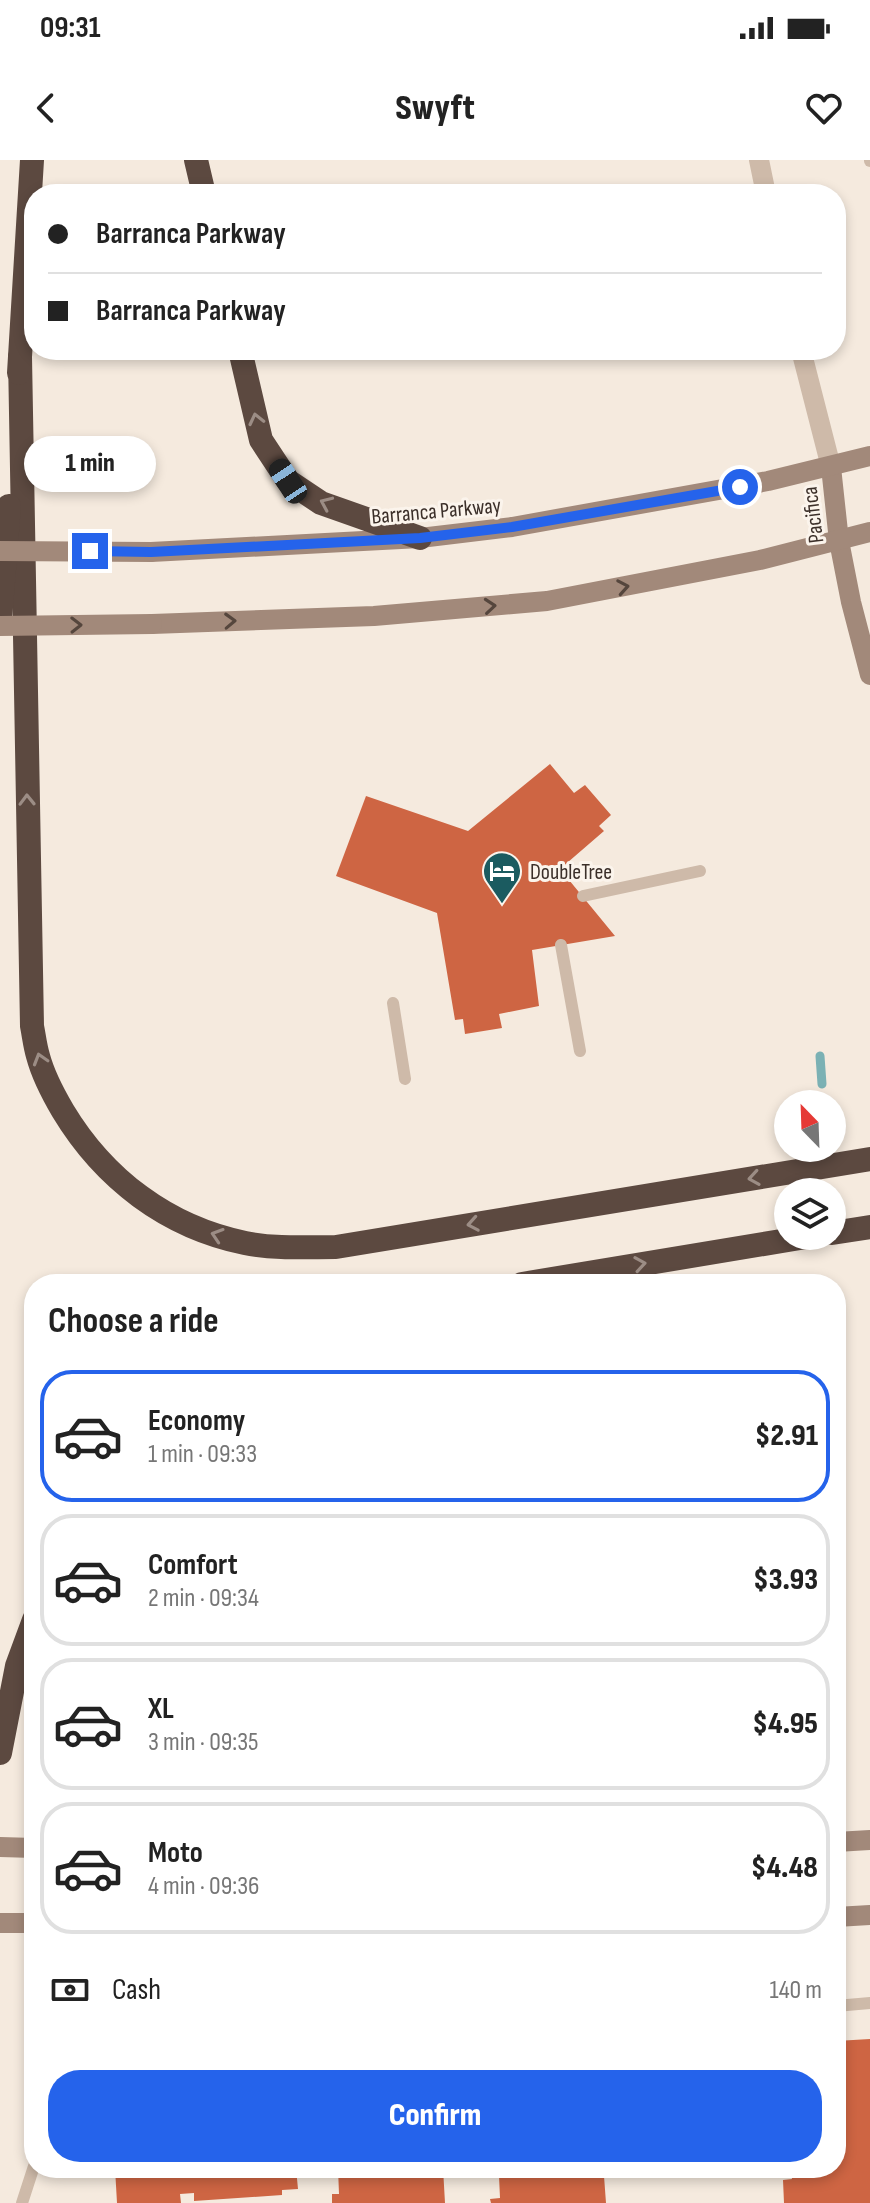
<!DOCTYPE html>
<html lang="en">
<head>
<meta charset="utf-8">
<style>
  body { margin:0; font-family:"Sofia Sans Condensed",sans-serif; background:#f6f6f6; color:#222; height:100vh; display:flex; flex-direction:column; font-size:30px; white-space:nowrap }
  * { box-sizing:border-box; margin:0 }
  p { font-size:26px; color:#767676 }
  .icon { flex:none; width:44px; height:44px; fill:none; stroke:currentColor; stroke-width:2; stroke-linecap:round; stroke-linejoin:round }
  .map { position:relative; flex:1; overflow:hidden }
  .drawer { position:absolute; left:24px; top:1114px; width:822px; height:904px; display:flex; flex-direction:column; background:#fff; border-radius:32px; box-shadow:0 4px 12px #0003 }
  .drawer>* { flex:none }
  .hud { position:absolute; left:24px; top:24px; width:822px; height:176px; border-radius:32px; box-shadow:0 4px 12px #0003; display:grid; align-content:center; height:176px; padding:0 24px; background:#fff }
  .needle { width:52px; rotate:337deg }
  .tools { position:absolute; left:774px; top:930px; display:grid; gap:16px }
  .tools a { display:grid; place-items:center; width:72px; height:72px; border-radius:50%; background:#fff; box-shadow:0 4px 12px #0003; font-size:40px }
  .end { position:absolute; width:36px; height:36px; margin:-18px; border:10px solid #2563eb; background:#fff; box-shadow:0 0 0 4px #fff }
  .from { border-radius:50% }
  .bubble { position:absolute; height:56px; border-radius:28px; background:#fff; box-shadow:0 4px 12px #0003; font-size:26px; font-weight:800; line-height:56px; text-align:center }
  .car { position:absolute; width:24px; height:48px; margin:-24px -12px; border-radius:10px; box-shadow:0 0 6px 2px #0007; background:linear-gradient(#222 24%,#8ab4d8 0 40%,#222 0 76%,#8ab4d8 0 86%,#222 0) }
  .hud b { display:flex; align-items:center; gap:28px; height:76px; font-size:30px }
  .hud b+b { border-top:2px solid #e0e0e0 }
  .hud i { width:20px; height:20px; background:#222 }
  ul { padding:0; list-style:none }
  li { display:flex; align-items:center; gap:24px; height:132px; margin:0 16px 12px; padding:0 8px; border:4px solid #e0e0e0; border-radius:32px }
  li div { flex:1 }
  li b { display:block; font-size:30px }
  li em { font-style:normal; font-weight:800 }
  li.on { border-color:#2563eb }
  li>.icon { width:72px; height:72px; stroke-width:1.5 }
  h2 { padding:0 24px; font-size:36px; line-height:96px }
  .pay { display:flex; align-items:center; gap:20px; height:88px; padding:0 24px; font-size:30px }
  .pay p { margin-inline-start:auto }
  .action { display:flex; gap:16px; margin-top:auto; padding:16px 24px }
  .action a { flex:1; height:92px; border-radius:32px; background:#2563eb; color:#fff; font-size:32px; font-weight:800; line-height:92px; text-align:center }
  .status { display:flex; justify-content:space-between; align-items:center; height:56px; padding:0 40px; background:#fff; direction:ltr }
  .status svg { height:22px; fill:currentColor }
  header { display:flex; justify-content:space-between; align-items:center; height:104px; padding:0 24px; background:#fff; font-size:36px; font-weight:800 }
  .map>svg:first-child { display:block }
</style>
</head>
<body>
<div class="status"><b>09:31</b><svg viewBox="0 0 49 12"><path d="M0 12V9h3v3zM5 12V6h3v6zM10 12V3h3v9zM15 12V0h3v12zM26 1h20v11H26zM47 4h2v5h-2z"/></svg></div>
<header><svg class="icon" aria-label="back" viewBox="0 0 24 24"><path d="M15 5l-7 7 7 7"/></svg>Swyft<svg class="icon" aria-label="heart" viewBox="0 0 24 24"><path d="M12 20l-8-8c-3-5 5-10 8-4 3-6 11-1 8 4z"/></svg></header>
<div class="map">
<svg width="870" height="2043" viewBox="0 0 870 2043">
  <rect width="100%" height="100%" fill="#f5eade"/>
  <g fill="none" stroke-linecap="round" stroke-linejoin="round">
    <path stroke="#7bb1b4" stroke-width="9" d="M820 896 822 924"/>
  </g>
  <g fill="#ce6543">
    <path d="M550 604 574 633 585 625 611 655 599 666 604 671 560 709 615 776 532 790 539 846 499 854 502 868 465 874 463 859 455 860 437 753 336 716 366 636 468 671Z"/>
    <path d="M870 1879V2043H784L783 2020 792 2019 791 2013 782 2014V2008H836V1881Z"/>
    <path d="M115 2008H296L298 2029 282 2030V2035L194 2041V2033L180 2034 181 2043H117Z"/>
    <path d="M338 2008H443L445 2043H332V2034H339Z"/>
    <path d="M490 2008H598L599 2016H604L606 2043H491L490 2039 500 2038 499 2016H491Z"/>
  </g>
  <g fill="none" stroke-linecap="round" stroke-linejoin="round">
    <g stroke="#cebaa9" stroke-width="12">
      <path d="M870 0V1"/>
      <path d="M583 736 700 711"/>
      <path d="M561 785 580 891"/>
      <path d="M393 843 405 919"/>
      <path d="M836 1846 870 1843"/>
      <path d="M22 2043 34 2006"/>
    </g>
    <g stroke="#cebaa9" stroke-width="20">
      <path d="M759 0 766 34"/>
      <path d="M801 190 831 307"/>
    </g>
    <g stroke="#a2897a" stroke-width="20">
      <path d="M831 307 839 381 851 442 870 515"/>
      <path d="M151 392 420 378 512 367 768 321 870 296"/>
      <path d="M152 464 374 456 547 441 760 400 870 372"/>
      <path d="M836 1682 870 1680"/>
      <path d="M0 1687 34 1688"/>
      <path d="M836 1757 870 1755"/>
      <path d="M0 1763H34"/>
    </g>
    <g stroke="#5c4940" stroke-width="24">
      <path d="M196 0 204 34"/>
      <path d="M240 190 261 280 288 321 321 343 420 378"/>
      <path d="M20 197 32 866C34 876 35 886 38 896 43 915 53 934 63 951 104 1019 167 1067 245 1083 275 1089 306 1087 336 1087L870 999"/>
      <path d="M19 213 32 0"/>
      <path d="M0 460 9 346"/>
      <path d="M832 1073 870 1067"/>
      <path d="M522 1124 812 1076"/>
      <path d="M0 1593 17 1506 34 1460"/>
    </g>
    <g stroke="#a2897a" stroke-width="20">
      <path d="M0 391 151 392"/>
      <path d="M0 466 152 464"/>
    </g>
  </g>
  <defs><path id="oneway-chevron" d="M-2-3.5L2.5 0L-2 3.5" fill="none" stroke-width="1.6" stroke-linecap="round" stroke-linejoin="round" transform="scale(2)"/></defs>
  <g stroke="#9c8d85">
    <use href="#oneway-chevron" transform="translate(256 259) rotate(-103)"/>
    <use href="#oneway-chevron" transform="translate(326 343) rotate(-156)"/>
    <use href="#oneway-chevron" transform="translate(27 640) rotate(-91)"/>
    <use href="#oneway-chevron" transform="translate(40 899) rotate(-107)"/>
    <use href="#oneway-chevron" transform="translate(754 1018) rotate(171)"/>
    <use href="#oneway-chevron" transform="translate(473 1064) rotate(170)"/>
    <use href="#oneway-chevron" transform="translate(217 1075) rotate(-162)"/>
    <use href="#oneway-chevron" transform="translate(640 1104) rotate(-9)"/>
  </g>
  <g stroke="#55463d">
    <use href="#oneway-chevron" transform="translate(623 427) rotate(-10)"/>
    <use href="#oneway-chevron" transform="translate(490 446) rotate(-5)"/>
    <use href="#oneway-chevron" transform="translate(230 461) rotate(-2)"/>
    <use href="#oneway-chevron" transform="translate(76 465) rotate(-1)"/>
  </g>
  <g fill="none" stroke-linecap="round" stroke-linejoin="round">
    <path stroke="#2563eb" stroke-width="10" d="M90 391 151 392 420 378 512 367 740 327"/>
  </g>
  <defs>
    <g id="hotel-pin" transform="scale(2)"><path d="M0 17L-7.5 6A9.5 9.5 0 1 1 7.5 6Z" fill="#1b5b60" stroke="#fbf4ec"/><path d="M-6-4.5h1.5V1H6V5H4.5V3h-9V5H-6ZM-4 0a1.8 1.8 0 1 1 3.6 0ZM.5 0V-2.5h3Q6-2.5 6 0Z" fill="#fff"/></g>
  </defs>
  <g fill-rule="evenodd">
    <use href="#hotel-pin" x="502" y="711"/>
  </g>
  <g text-anchor="middle" stroke-width="6" stroke-linejoin="round" paint-order="stroke">
    <g font-size="22" fill="#3b2f29" stroke="#fbf4ec">
      <text transform="translate(436 350) rotate(-5)" y="8">Barranca Parkway</text>
      <text transform="translate(812 355) rotate(-97)" y="8">Pacifica</text>
    </g>
    <g font-size="22" fill="#3b2f29" stroke="#fbf4ec" text-anchor="start">
      <text x="530" y="719">DoubleTree</text>
    </g>
  </g>
</svg>
<div class="tools">
<a><svg class="needle" viewBox="-14 -14 28 28"><path d="M0-13l5 13h-10z" fill="#e53935"/><path d="M0 13l5-13h-10z" fill="#767676"/></svg></a>
<a><svg class="icon" aria-label="layers" viewBox="0 0 24 24"><path d="M12 4l9 5-9 5-9-5zM3 14l9 5 9-5"/></svg></a>
</div>
<i class="end from" style="left:740px;top:327px"></i>
<i class="end" style="left:90px;top:391px"></i>
<div class="bubble" style="left:24px;top:276px;width:132px">1 min</div>
<i class="car" style="left:288px;top:321px;rotate:327deg"></i>
<div class="hud">
<b><i class="from"></i>Barranca Parkway</b>
<b><i></i>Barranca Parkway</b>
</div>
<section class="drawer">
<h2>Choose a ride</h2>
<ul>
<li class="on"><svg class="icon" aria-label="car" viewBox="0 0 24 24"><path d="M5 17H2v-5l4-1 3-4h7l3 4 3 1v5h-3M9 17h6M6 11h13"/><circle cx="7" cy="17" r="2"/><circle cx="17" cy="17" r="2"/></svg><div><b>Economy</b><p>1 min · 09:33</p></div><em>$2.91</em></li>
<li><svg class="icon" aria-label="car" viewBox="0 0 24 24"><path d="M5 17H2v-5l4-1 3-4h7l3 4 3 1v5h-3M9 17h6M6 11h13"/><circle cx="7" cy="17" r="2"/><circle cx="17" cy="17" r="2"/></svg><div><b>Comfort</b><p>2 min · 09:34</p></div><em>$3.93</em></li>
<li><svg class="icon" aria-label="car" viewBox="0 0 24 24"><path d="M5 17H2v-5l4-1 3-4h7l3 4 3 1v5h-3M9 17h6M6 11h13"/><circle cx="7" cy="17" r="2"/><circle cx="17" cy="17" r="2"/></svg><div><b>XL</b><p>3 min · 09:35</p></div><em>$4.95</em></li>
<li><svg class="icon" aria-label="car" viewBox="0 0 24 24"><path d="M5 17H2v-5l4-1 3-4h7l3 4 3 1v5h-3M9 17h6M6 11h13"/><circle cx="7" cy="17" r="2"/><circle cx="17" cy="17" r="2"/></svg><div><b>Moto</b><p>4 min · 09:36</p></div><em>$4.48</em></li>
</ul>
<div class="pay"><svg class="icon" aria-label="cash" viewBox="0 0 24 24"><path d="M3 7h18v10H3z"/><circle cx="12" cy="12" r="2"/></svg>Cash<p>140 m</p></div>
<div class="action"><a>Confirm</a></div>
</section>
</div>
</body>
</html>
